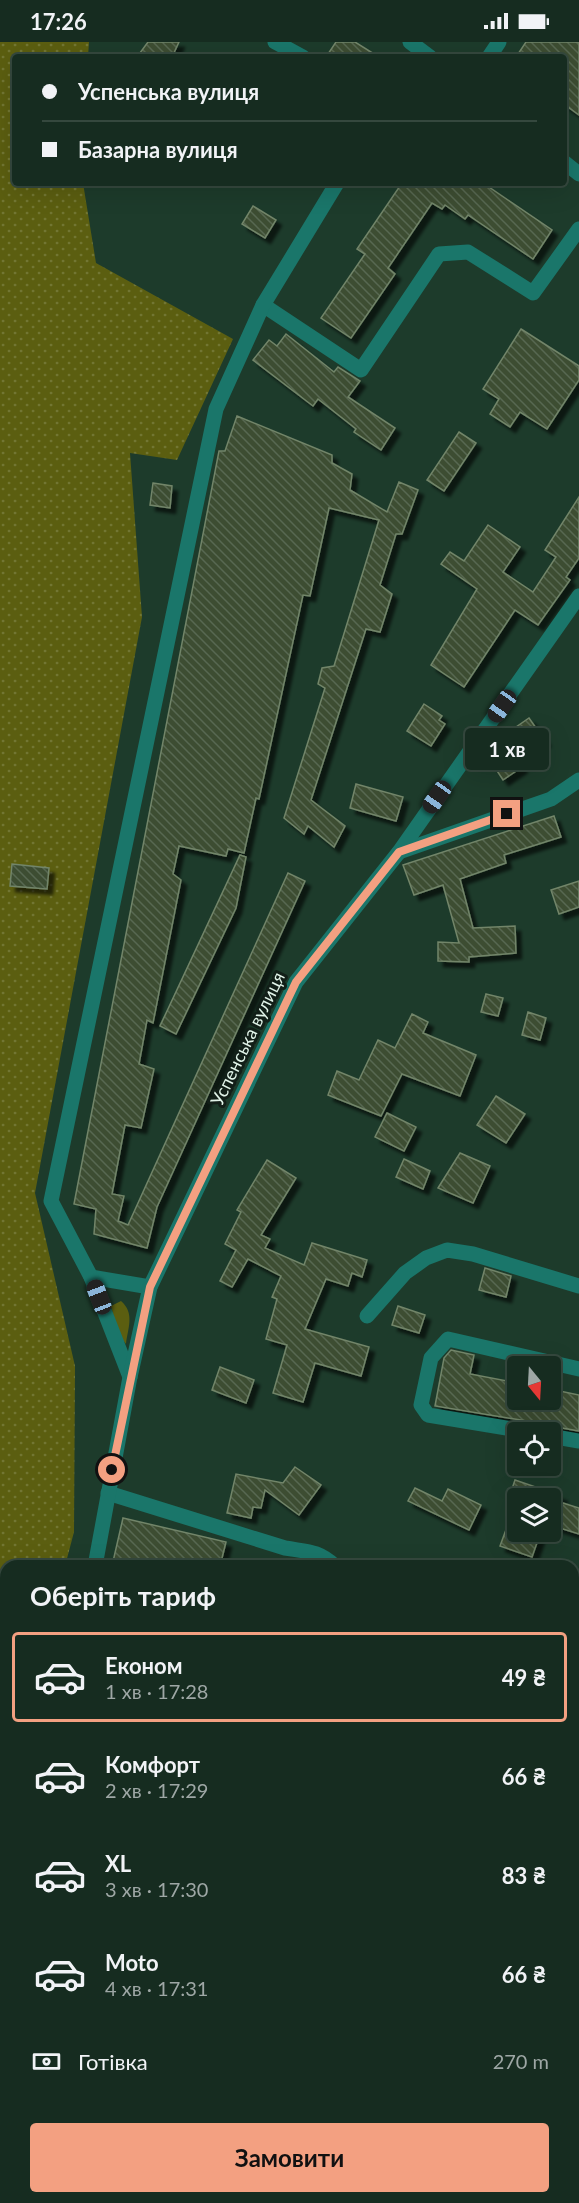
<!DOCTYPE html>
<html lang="uk">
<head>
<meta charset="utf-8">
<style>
  body { margin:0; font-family:Lato,sans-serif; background:#1f3429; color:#f1f3f6; height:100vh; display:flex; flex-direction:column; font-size:22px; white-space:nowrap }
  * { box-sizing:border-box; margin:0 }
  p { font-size:20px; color:#9ea7a5 }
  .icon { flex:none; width:33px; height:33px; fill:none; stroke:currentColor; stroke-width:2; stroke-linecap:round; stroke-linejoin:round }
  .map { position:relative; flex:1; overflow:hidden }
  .side { position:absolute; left:0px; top:1518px; width:579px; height:644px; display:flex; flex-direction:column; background:#162c20; border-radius:18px 18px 0 0; box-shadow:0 6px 24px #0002,0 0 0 2px #35483e }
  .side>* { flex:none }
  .top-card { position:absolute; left:12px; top:12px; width:555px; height:132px; border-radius:6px; box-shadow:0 6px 24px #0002,0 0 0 2px #35483e; display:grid; align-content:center; height:132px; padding:0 30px; background:#162c20 }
  .needle { width:39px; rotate:162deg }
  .controls { position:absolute; left:507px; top:1314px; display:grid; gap:12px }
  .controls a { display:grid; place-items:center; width:54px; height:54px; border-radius:6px; background:#162c20; box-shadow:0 6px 24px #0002,0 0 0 2px #35483e; font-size:30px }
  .end { position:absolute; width:27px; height:27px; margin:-14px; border:8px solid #f3a081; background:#111; box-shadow:0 0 0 3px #111 }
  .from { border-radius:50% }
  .bubble { position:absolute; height:42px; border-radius:6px; background:#162c20; box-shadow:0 6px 24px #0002,0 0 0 2px #35483e; font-size:20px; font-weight:700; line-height:42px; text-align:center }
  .car { position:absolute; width:18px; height:36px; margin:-18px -9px; border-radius:8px; box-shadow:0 0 4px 2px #0007; background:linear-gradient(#222 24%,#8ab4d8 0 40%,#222 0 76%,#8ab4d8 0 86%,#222 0) }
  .top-card b { display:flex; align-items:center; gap:21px; height:57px; font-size:22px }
  .top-card b+b { border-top:2px solid #35483e }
  .top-card i { width:15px; height:15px; background:#f1f3f6 }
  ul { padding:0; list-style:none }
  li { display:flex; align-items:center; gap:18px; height:90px; margin:0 12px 9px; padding:0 18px; border:3px solid transparent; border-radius:6px }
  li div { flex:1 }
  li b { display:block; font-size:22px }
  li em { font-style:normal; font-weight:700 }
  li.selected { border-color:#f3a081 }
  li>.icon { width:54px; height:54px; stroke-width:1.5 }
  h2 { padding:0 30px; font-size:27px; line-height:72px }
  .pay { display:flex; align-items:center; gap:15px; height:66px; padding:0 30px; font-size:22px }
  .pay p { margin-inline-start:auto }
  .button { display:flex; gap:12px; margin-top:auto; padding:12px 30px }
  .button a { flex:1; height:69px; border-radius:6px; background:#f3a081; color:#111; font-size:24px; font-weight:700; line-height:69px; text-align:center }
  .status { display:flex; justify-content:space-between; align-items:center; height:42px; padding:0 30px; background:#162c20; direction:ltr }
  .status svg { height:16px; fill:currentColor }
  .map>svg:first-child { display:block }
</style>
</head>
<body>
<div class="status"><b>17:26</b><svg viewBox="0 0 49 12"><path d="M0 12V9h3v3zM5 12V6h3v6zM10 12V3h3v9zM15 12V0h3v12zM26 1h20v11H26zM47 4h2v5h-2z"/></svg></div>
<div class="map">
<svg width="579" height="2161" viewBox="0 0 579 2161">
  <defs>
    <pattern id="park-dots" width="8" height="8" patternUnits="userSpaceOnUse" patternTransform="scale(1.5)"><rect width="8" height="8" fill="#5b5e10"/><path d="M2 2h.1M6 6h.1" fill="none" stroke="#727633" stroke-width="1.8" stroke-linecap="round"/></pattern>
    <pattern id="building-back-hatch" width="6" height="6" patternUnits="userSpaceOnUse" patternTransform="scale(1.5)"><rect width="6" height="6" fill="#3c4d33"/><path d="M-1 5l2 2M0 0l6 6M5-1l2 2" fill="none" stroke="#586751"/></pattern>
    <filter id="shadow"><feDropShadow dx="5.5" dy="5.5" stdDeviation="1.5" flood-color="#0009"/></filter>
  </defs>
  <rect width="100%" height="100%" fill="#1d3b2b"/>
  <path fill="#5b5e10" d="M121 1259C135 1271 128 1286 126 1302L118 1292 111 1264Z"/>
  <path fill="url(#park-dots)" d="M0 0H89L88 15H15V141H83L96 221 233 297 177 418 130 411 142 575 35 1151 75 1324 74 1490 65 1524H6V1751L0 1774Z"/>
  <g fill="url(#building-back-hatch)" stroke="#728569" stroke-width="1.5" filter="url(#shadow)">
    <path d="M148 0H179L172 15H137Z"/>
    <path d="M336 0H355L379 15H326Z"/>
    <path d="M526 0H579V73L564 62V15H516Z"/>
    <path d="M402 141H483L552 188 533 217 468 173 465 177 445 163 442 167 432 161 388 226 395 232 351 296 321 276 365 212 357 207Z"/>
    <path d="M253 164 276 178 265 196 242 182Z"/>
    <path d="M521 287 579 324V338L547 387 520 370 510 385 490 372 499 357 483 347Z"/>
    <path d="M286 292 334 330 338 325 360 339 348 355 395 386 381 408 354 390 356 387 318 357 313 364 253 318 269 298 277 304Z"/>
    <path d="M237 374 332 413V421L352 432 350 448 387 470 399 440 418 448 402 492H396L380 543 392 552 380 590 366 587 311 758 345 784 334 805 308 784 304 792 284 776 325 646 318 642 322 626 334 624 379 478 329 466 310 554 303 553 259 757 256 756 244 811 228 807 226 814 179 804 173 832 181 838 153 981 147 978 139 1022 154 1027 141 1086 125 1083 112 1152 124 1154 118 1179 128 1183 288 831 305 839 157 1165 147 1206 94 1192 96 1167 74 1162 219 409H225Z"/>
    <path d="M459 390 476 401 444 449 427 438Z"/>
    <path d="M153 441 172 444 170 466 150 463Z"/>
    <path d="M579 455V516L566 535 570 538 538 583 515 568 464 645 431 623 477 547 441 522 450 510 464 519 488 483 520 505 503 530 533 550 556 515 545 508Z"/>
    <path d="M424 662 442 674 439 678 445 682 431 704 407 689Z"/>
    <path d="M529 676 545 699 518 719 522 725 503 738 488 715 501 706 496 699Z"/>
    <path d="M356 742 403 755 396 779 350 766Z"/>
    <path d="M554 774 561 795 504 813 506 821 460 837 473 886 515 884 516 911 469 915V920L438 919V900L459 901 443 843 414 853 403 823Z"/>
    <path d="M240 813 246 815 236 866 176 992 160 984Z"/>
    <path d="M12 822 49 826 47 847 10 844Z"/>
    <path d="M579 839V865L559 872 551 848Z"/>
    <path d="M486 952 503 956 498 974 481 970Z"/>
    <path d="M528 970 546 976 540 998 522 993Z"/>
    <path d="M412 972 428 980 423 991 476 1013 460 1054 402 1032 381 1074 328 1053 337 1029 359 1038 378 998 395 1006Z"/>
    <path d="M496 1054 525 1072 506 1101 477 1083Z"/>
    <path d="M387 1071 416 1085 404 1109 375 1095Z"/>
    <path d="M460 1111 490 1124 473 1161 438 1146Z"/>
    <path d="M404 1117 430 1129 423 1147 396 1135Z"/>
    <path d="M267 1118 296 1136 261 1193 270 1197 265 1206 304 1223 312 1201 367 1218 362 1235 352 1231 348 1244 326 1237 305 1287 369 1305 361 1334 315 1321 303 1360 273 1351 287 1303 266 1297 277 1257 272 1255 281 1234 248 1217 232 1245 220 1239 236 1208 225 1202 241 1170 237 1168Z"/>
    <path d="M485 1226 511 1234 506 1255 479 1248Z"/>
    <path d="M398 1264 425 1273 419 1291 392 1283Z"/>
    <path d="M451 1308 474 1313 470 1332 518 1341V1358H550V1347L579 1353V1389L551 1384 543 1387 533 1380 435 1364 444 1316Z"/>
    <path d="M220 1325 254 1338 246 1361 212 1348Z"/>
    <path d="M295 1425 321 1443 299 1473 265 1448 261 1466 253 1465 251 1476 227 1471 236 1432 283 1441Z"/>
    <path d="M515 1438 562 1454V1456H509Z"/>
    <path d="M415 1446 442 1459 448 1447 481 1463 469 1488 408 1459Z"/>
    <path d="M550 1457 579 1466V1492L550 1483Z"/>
    <path d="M123 1476 226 1500 220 1524H112Z"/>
    <path d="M507 1485 539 1495 532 1515 500 1504Z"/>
  </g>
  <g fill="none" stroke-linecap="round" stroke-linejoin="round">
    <g stroke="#1a766a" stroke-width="15">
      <path d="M275 0 303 15"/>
      <path d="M410 0 430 15"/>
      <path d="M489 15 499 0"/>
      <path d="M564 120 579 132"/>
      <path d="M263 263 361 328 439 212 468 210 533 251 579 187"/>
      <path d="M399 810 551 757 579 738"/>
      <path d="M91 1235 150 1245"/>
      <path d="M367 1274 405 1231 426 1216 447 1208 473 1212 579 1244"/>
      <path d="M130 1335 91 1235 51 1159 216 367 263 263 337 141"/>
      <path d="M531 1390 428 1373 421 1363 431 1316 448 1297 579 1327"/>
      <path d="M550 1394 579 1399"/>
      <path d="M108 1451 285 1506C308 1510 317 1508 335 1524"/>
      <path d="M95 1524 130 1335 150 1245 296 940 399 810 579 554"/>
      <path d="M573 1667 579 1662"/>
      <path d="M0 1889 6 1874"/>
      <path d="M573 2094 579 2097"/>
    </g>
  </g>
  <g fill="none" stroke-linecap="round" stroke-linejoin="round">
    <path stroke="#f3a081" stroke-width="8" d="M112 1428 150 1245 296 940 399 810 507 772"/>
  </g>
  <g text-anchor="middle" stroke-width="6" stroke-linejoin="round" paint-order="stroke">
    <g font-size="18" fill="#e2f4e9" stroke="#121f18">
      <text transform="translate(248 997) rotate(-64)" y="6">Успенська вулиця</text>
    </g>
  </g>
</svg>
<div class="controls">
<a><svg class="needle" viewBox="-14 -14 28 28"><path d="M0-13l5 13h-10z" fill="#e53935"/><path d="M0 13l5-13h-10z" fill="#9ea7a5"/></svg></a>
<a><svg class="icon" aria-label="locate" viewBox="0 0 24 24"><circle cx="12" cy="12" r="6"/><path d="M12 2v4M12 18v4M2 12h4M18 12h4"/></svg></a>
<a><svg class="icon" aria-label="layers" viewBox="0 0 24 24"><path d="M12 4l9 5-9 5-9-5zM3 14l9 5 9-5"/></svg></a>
</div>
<i class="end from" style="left:112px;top:1428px"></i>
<i class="end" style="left:507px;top:772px"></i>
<div class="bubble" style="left:465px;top:686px;width:84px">1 хв</div>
<i class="car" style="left:502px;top:664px;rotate:215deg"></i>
<i class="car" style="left:437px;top:755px;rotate:215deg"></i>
<i class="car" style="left:99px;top:1255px;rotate:339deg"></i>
<div class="top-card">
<b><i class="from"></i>Успенська вулиця</b>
<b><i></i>Базарна вулиця</b>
</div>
<section class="side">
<h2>Оберіть тариф</h2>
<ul>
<li class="selected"><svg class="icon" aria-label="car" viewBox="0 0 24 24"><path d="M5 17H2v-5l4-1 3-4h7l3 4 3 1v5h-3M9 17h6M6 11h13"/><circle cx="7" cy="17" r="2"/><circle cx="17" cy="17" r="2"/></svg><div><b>Економ</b><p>1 хв · 17:28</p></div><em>49 ₴</em></li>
<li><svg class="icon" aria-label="car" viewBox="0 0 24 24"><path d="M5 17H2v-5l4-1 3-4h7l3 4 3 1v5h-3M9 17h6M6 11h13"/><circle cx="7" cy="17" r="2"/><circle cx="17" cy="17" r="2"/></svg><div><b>Комфорт</b><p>2 хв · 17:29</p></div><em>66 ₴</em></li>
<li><svg class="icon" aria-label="car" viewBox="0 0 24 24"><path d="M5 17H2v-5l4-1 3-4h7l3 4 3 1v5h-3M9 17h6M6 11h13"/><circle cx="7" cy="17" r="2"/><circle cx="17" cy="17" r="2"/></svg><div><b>XL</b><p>3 хв · 17:30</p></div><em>83 ₴</em></li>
<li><svg class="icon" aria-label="car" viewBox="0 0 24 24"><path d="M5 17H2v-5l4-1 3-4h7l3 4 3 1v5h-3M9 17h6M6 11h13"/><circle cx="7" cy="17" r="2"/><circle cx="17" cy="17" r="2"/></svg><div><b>Moto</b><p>4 хв · 17:31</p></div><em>66 ₴</em></li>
</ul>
<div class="pay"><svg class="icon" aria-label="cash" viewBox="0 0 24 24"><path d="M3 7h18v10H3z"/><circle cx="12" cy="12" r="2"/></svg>Готівка<p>270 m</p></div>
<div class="button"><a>Замовити</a></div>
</section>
</div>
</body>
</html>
